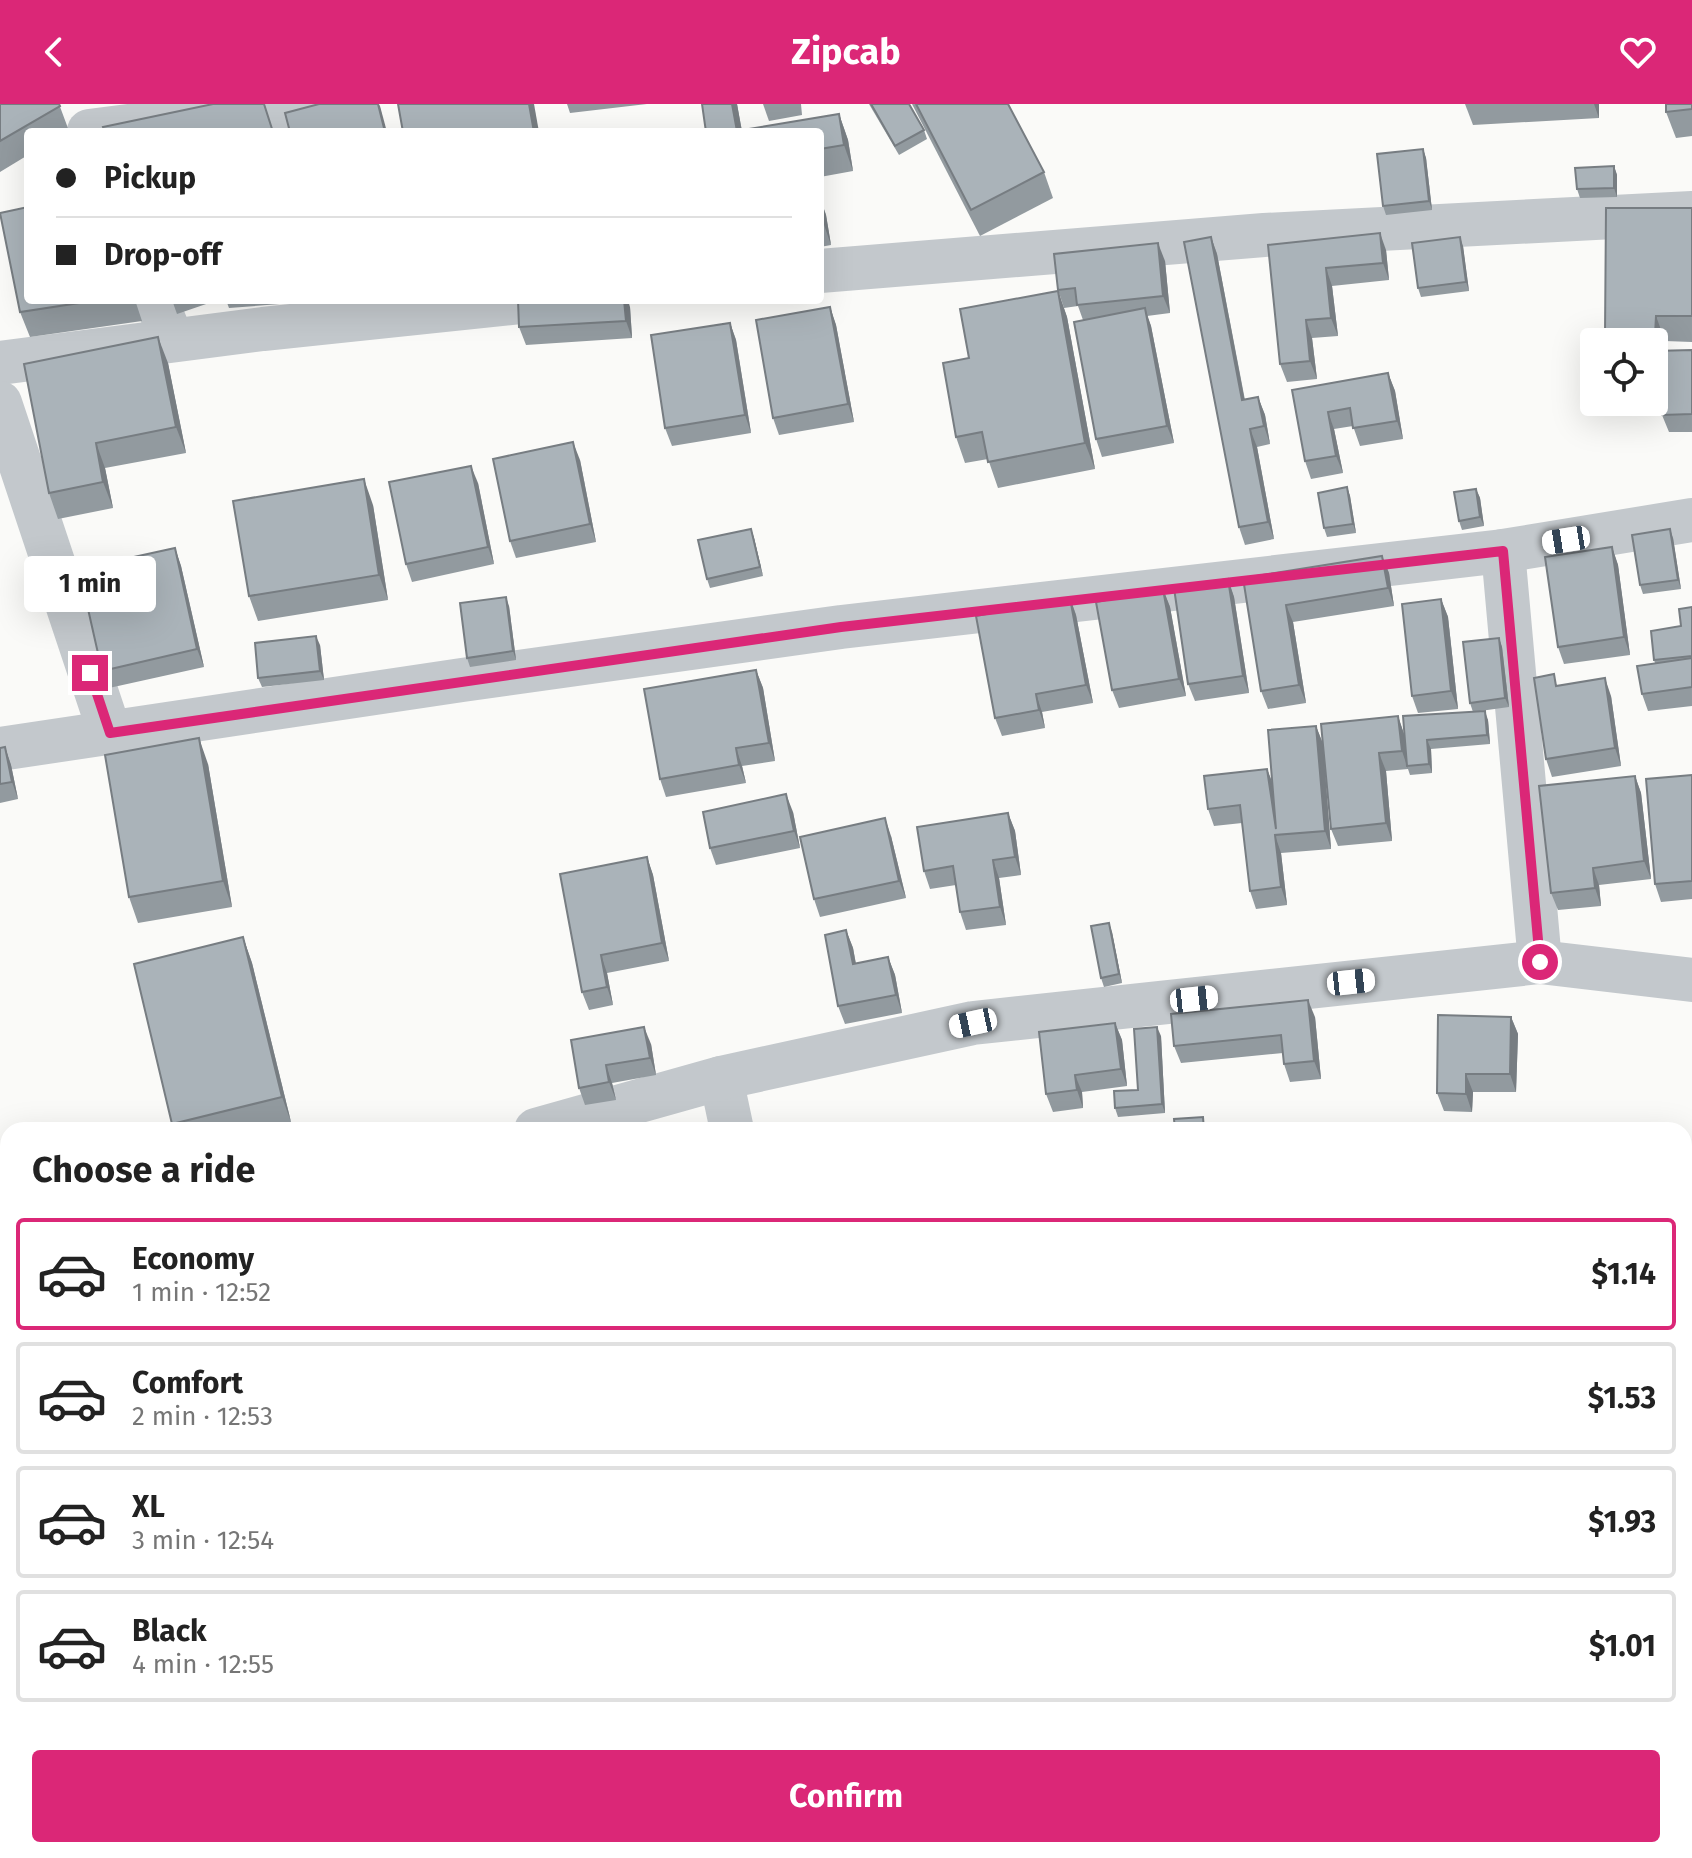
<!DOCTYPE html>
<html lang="en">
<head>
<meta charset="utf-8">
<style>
  body { margin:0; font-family:"Fira Sans",sans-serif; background:#f6f6f6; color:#222; height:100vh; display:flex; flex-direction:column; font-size:30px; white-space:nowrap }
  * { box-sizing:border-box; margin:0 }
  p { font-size:26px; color:#767676 }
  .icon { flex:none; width:44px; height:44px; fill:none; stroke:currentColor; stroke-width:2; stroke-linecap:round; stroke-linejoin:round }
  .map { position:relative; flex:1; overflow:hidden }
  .drawer { position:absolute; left:0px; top:1018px; width:1692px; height:736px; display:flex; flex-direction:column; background:#fff; border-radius:24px 24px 0 0; box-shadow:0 8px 32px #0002 }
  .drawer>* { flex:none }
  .top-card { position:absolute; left:24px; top:24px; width:800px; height:176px; border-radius:8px; box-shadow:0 8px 32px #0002; display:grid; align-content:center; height:176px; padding:0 32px; background:#fff }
  .controls { position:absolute; left:1580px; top:224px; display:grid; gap:16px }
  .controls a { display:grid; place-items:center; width:88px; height:88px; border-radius:8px; background:#fff; box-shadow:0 8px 32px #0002; font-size:40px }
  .end { position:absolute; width:36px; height:36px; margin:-18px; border:10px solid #db2777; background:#fff; box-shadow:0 0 0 4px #fff }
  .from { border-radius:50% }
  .bubble { position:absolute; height:56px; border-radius:8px; background:#fff; box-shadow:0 8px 32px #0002; font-size:26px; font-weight:700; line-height:56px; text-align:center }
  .car { position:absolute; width:24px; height:48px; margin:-24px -12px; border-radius:10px; box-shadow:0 0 6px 2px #0007; background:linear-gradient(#fff 24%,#345 0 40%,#fff 0 76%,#345 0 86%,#fff 0) }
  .top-card b { display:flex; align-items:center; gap:28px; height:76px; font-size:30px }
  .top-card b+b { border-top:2px solid #e0e0e0 }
  .top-card i { width:20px; height:20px; background:#222 }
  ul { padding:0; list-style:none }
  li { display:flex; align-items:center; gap:24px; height:112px; margin:0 16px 12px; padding:0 16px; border:4px solid #e0e0e0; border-radius:8px }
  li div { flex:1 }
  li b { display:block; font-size:30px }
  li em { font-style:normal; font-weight:700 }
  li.selected { border-color:#db2777 }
  li>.icon { width:72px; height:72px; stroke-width:1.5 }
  h2 { padding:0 32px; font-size:36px; line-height:96px }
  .button { display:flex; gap:16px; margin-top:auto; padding:16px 32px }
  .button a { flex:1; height:92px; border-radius:8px; background:#db2777; color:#fff; font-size:32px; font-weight:700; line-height:92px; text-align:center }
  header { display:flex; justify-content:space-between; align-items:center; height:104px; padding:0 32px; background:#db2777; color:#fff; font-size:36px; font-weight:700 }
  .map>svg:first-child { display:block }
</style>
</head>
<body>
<header><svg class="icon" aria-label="back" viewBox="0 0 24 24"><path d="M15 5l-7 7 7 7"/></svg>Zipcab<svg class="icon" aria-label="heart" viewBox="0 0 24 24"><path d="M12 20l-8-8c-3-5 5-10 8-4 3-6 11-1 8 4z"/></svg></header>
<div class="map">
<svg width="1692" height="1754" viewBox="0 0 1692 1754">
  <rect width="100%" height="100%" fill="#fafaf8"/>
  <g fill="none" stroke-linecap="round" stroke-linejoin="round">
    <g stroke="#c3c8cc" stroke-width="44">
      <path d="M89 27 303 0"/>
      <path d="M820 167 1264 131 1692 109"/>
      <path d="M156 196 172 236"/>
      <path d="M0 259 263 225 540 196"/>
      <path d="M0 299 110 629"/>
      <path d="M1503 447 1540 858"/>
      <path d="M0 645 462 576 841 523 1503 447 1692 416"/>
      <path d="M721 974 732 1026"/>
      <path d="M536 1026 721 974 973 919 1540 858 1692 876"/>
      <path d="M0 1151 8 1150"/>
      <path d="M1684 1501 1692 1500"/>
      <path d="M242 1746 243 1754"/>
      <path d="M600 1754 602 1746"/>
    </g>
  </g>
  <g fill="#929a9f">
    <path d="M0 0H59L69 27 28 28V51L0 68Z"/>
    <path d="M567 0H647L570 9Z"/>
    <path d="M702 0H737L742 27 839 10 848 36 853 67 820 73V28H706Z"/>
    <path d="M763 0H801L802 11 769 17Z"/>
    <path d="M869 0H909L924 26 927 35 899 51Z"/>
    <path d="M912 0H1008L1044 68 1053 94 980 132Z"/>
    <path d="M1465 0H1599V14L1473 21Z"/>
    <path d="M1692 0V32L1676 34 1666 8Z"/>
    <path d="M1423 45 1426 54 1432 106 1386 111 1383 102Z"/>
    <path d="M1614 62 1617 71V93L1580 94 1577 85Z"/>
    <path d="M820 94 826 111 831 141 820 143Z"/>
    <path d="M1692 104V238L1665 237V246H1692V328H1669L1662 311V293H1654V238H1608L1605 230Z"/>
    <path d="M1211 133 1217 150 1245 296 1258 293 1265 311 1270 340 1257 343 1274 435 1245 441 1239 423Z"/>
    <path d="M1268 141 1386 146 1389 176 1332 182 1338 232 1312 234 1317 275 1287 278 1280 260Z"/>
    <path d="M1463 142 1469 187 1421 193 1418 184Z"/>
    <path d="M1165 157 1170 209 1147 212 1151 222 1174 339 1102 353 1096 335 1083 216 1078 202 1064 204 1058 186Z"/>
    <path d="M1058 187 1067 213 1095 365 998 384 988 355 965 359 956 333 969 254Z"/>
    <path d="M28 196H135L142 217 30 233 20 208Z"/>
    <path d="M172 196H211L212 198 177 210Z"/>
    <path d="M226 196H318V197L229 204Z"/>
    <path d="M630 203 632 234 526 241 519 223Z"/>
    <path d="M830 203 836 221 854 318 779 331 773 314Z"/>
    <path d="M730 219 736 236 751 329 672 342 665 324Z"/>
    <path d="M168 259 186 349 105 364 113 404 58 415 49 389Z"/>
    <path d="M1388 269 1395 287 1403 335 1360 342 1353 322 1334 325 1343 369 1311 375 1305 357 1292 286Z"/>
    <path d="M580 356 596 438 516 454 510 437Z"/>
    <path d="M478 379 494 460 412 478 406 460Z"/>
    <path d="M1347 383 1350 392 1356 429 1327 433 1324 424Z"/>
    <path d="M1476 385 1480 394 1484 422 1462 426 1459 417Z"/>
    <path d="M373 401 388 496 258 517 249 492Z"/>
    <path d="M751 425 754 434 763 472 710 484 707 475Z"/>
    <path d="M1673 434 1681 485 1643 490 1640 481Z"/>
    <path d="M1612 443 1618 461 1630 551 1564 560 1558 543Z"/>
    <path d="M175 444 181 462 204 563 109 584 102 567Z"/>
    <path d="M1382 452 1389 469 1394 502 1293 518 1306 599 1268 605 1261 587 1243 474Z"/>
    <path d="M1228 475 1234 493 1249 589 1195 597 1188 580Z"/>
    <path d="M1163 485 1170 503 1186 592 1119 604 1112 586Z"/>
    <path d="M1070 494 1076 511 1093 599 1042 608 1045 624 1002 632 995 614Z"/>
    <path d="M1441 495 1448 513 1458 605 1418 609 1412 592Z"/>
    <path d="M509 502 516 556 470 563 467 554Z"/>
    <path d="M1692 503V602L1648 607 1642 590 1655 559 1654 556 1681 522Z"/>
    <path d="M1499 534 1502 543 1509 603 1480 607 1488 616 1490 640 1431 645 1432 669 1410 671 1408 665 1386 667 1392 737 1338 742 1331 725 1398 612 1404 630 1473 608 1470 599Z"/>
    <path d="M320 541 324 576 262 583 258 574Z"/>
    <path d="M756 566 763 584 775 657 742 662 746 679 666 693 660 675Z"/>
    <path d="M1558 582 1611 592 1621 662 1552 673 1546 655Z"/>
    <path d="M1316 622 1323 640 1331 745 1281 749 1287 801 1256 805 1250 787 1242 719 1214 722 1208 705 1267 665 1272 678Z"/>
    <path d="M5 643 11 661 18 695 0 699V644Z"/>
    <path d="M208 660 232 803 138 819 129 793Z"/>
    <path d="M1692 671V795L1661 798 1655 780Z"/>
    <path d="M1635 672 1641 689 1651 775 1599 781 1601 802 1558 806 1551 789Z"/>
    <path d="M793 708 800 744 716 761 710 744Z"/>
    <path d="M1008 709 1015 727 1021 771 999 774 1006 821 966 826 960 808 956 781 930 785 924 767Z"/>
    <path d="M891 732 906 794 820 813 814 795Z"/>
    <path d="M647 753 653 771 669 857 607 869 613 901 589 906 582 888Z"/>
    <path d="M846 826 853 844 856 860 888 853 895 871 902 909 845 920 838 902Z"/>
    <path d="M1112 828 1122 879 1104 883 1101 874Z"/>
    <path d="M243 833 252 859 291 1018 260 1026H175L172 1020Z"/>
    <path d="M1315 913 1321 975 1290 978 1284 960 1283 949 1181 959 1174 942Z"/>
    <path d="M1511 913 1518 930 1516 988H1473L1472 1008 1444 1007 1437 989Z"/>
    <path d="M1115 919 1122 936 1127 982 1082 988 1083 1004 1053 1008 1046 990Z"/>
    <path d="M1161 932 1165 1009 1118 1013 1115 1004 1138 986Z"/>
    <path d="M571 936 651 940 656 971 612 979 616 996 585 1001 579 984Z"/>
    <path d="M8 1170V1221L0 1222V1171Z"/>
    <path d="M1692 1272V1406H1684V1306Z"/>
    <path d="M8 1407V1535L0 1537V1409Z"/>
    <path d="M1687 1601 1692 1614V1668L1684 1669V1602Z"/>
    <path d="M97 1746H173L175 1754H99Z"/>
    <path d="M693 1746H759L757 1754H696Z"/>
  </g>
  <g fill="#777d82">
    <path d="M378 0 380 2 387 28H385Z"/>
    <path d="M529 0H534L539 28H534Z"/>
    <path d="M732 0H737L742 28H737Z"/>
    <path d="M1594 0H1599V14Z"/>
    <path d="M839 10 848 36 853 67 844 41Z"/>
    <path d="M1423 45 1426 54 1432 106 1429 97Z"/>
    <path d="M1614 62 1617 71V93L1614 84Z"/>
    <path d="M820 94 826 111 831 141 822 115Z"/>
    <path d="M1380 129 1386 146 1389 176 1383 159Z"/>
    <path d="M1211 133 1217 150 1248 314 1242 296Z"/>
    <path d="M1460 133 1463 142 1469 187 1466 178Z"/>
    <path d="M1158 139 1165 157 1170 209 1163 192Z"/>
    <path d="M1326 164 1332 182 1338 232 1331 214Z"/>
    <path d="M1058 187 1067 213 1095 365 1085 339Z"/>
    <path d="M624 196H628L630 203 632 234 626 217Z"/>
    <path d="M830 203 836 221 854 318 848 300Z"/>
    <path d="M1145 204 1151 222 1174 339 1167 322Z"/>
    <path d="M1656 212 1665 237V257L1655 231Z"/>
    <path d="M1306 216 1312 234 1317 275 1310 257Z"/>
    <path d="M730 219 736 236 751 329 745 311Z"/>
    <path d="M158 233 168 259 186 349 176 323Z"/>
    <path d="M1388 269 1395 287 1403 335 1397 317Z"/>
    <path d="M1258 293 1265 311 1270 340 1264 322Z"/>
    <path d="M1328 308 1334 325 1343 369 1336 352Z"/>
    <path d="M1250 325 1257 343 1274 435 1268 418Z"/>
    <path d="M573 338 580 356 596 438 590 420Z"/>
    <path d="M96 339 105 364 113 404 103 378Z"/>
    <path d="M471 362 478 379 494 460 488 443Z"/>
    <path d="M364 375 373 401 388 496 379 471Z"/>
    <path d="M1347 383 1350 392 1356 429 1353 420Z"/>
    <path d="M1476 385 1480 394 1484 422 1480 413Z"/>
    <path d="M751 425 754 434 763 472 760 463Z"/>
    <path d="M1670 425 1673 434 1681 485 1678 476Z"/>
    <path d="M1612 443 1618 461 1630 551 1624 533Z"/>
    <path d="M175 444 181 462 204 563 197 545Z"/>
    <path d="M1382 452 1389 469 1394 502 1388 484Z"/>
    <path d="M1228 475 1234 493 1249 589 1243 572Z"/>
    <path d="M1163 485 1170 503 1186 592 1179 575Z"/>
    <path d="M506 493 509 502 516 556 513 547Z"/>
    <path d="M1070 494 1076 511 1093 599 1086 581Z"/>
    <path d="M1441 495 1448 513 1458 605 1451 587Z"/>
    <path d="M1286 501 1293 518 1306 599 1299 581Z"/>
    <path d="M316 532 320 541 324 576 320 567Z"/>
    <path d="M1499 534 1502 543 1509 603 1505 594Z"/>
    <path d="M756 566 763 584 775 657 769 639Z"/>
    <path d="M1605 574 1611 592 1621 662 1615 644Z"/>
    <path d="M1036 590 1042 608 1045 624 1039 606Z"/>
    <path d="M1485 607 1488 616 1490 640 1487 631Z"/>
    <path d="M1398 612 1404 630 1408 665 1402 647Z"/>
    <path d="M1316 622 1323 640 1331 745 1325 727Z"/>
    <path d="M199 634 208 660 232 803 223 777Z"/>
    <path d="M1427 636 1431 645 1432 669 1429 660Z"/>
    <path d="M5 643 11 661 18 695 12 678Z"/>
    <path d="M736 644 742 662 746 679 739 661Z"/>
    <path d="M1379 649 1386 667 1392 737 1386 719Z"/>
    <path d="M1267 665 1274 683 1276 725Z"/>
    <path d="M1635 672 1641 689 1651 775 1644 757Z"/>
    <path d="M786 690 793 708 800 744 794 727Z"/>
    <path d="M1008 709 1015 727 1021 771 1015 753Z"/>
    <path d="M885 714 891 732 906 794 899 777Z"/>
    <path d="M1275 731 1281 749 1287 801 1281 783Z"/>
    <path d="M647 753 653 771 669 857 662 839Z"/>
    <path d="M993 756 999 774 1006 821 1000 803Z"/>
    <path d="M1593 764 1599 781 1601 802 1595 784Z"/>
    <path d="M1109 819 1112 828 1122 879 1119 870Z"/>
    <path d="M846 826 853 844 859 878 853 860Z"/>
    <path d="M243 833 252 859 291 1018 282 993Z"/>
    <path d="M601 851 607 869 613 901 607 883Z"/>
    <path d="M888 853 895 871 902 909 896 891Z"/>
    <path d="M1308 896 1315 913 1321 975 1314 957Z"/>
    <path d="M1511 913 1518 930 1516 988 1510 970Z"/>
    <path d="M1115 919 1122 936 1127 982 1121 965Z"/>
    <path d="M644 923 651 940 656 971 650 954Z"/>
    <path d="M1157 923 1161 932 1165 1009 1162 1000Z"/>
    <path d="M606 961 612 979 616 996 609 978Z"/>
    <path d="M1466 970 1473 988 1472 1008 1466 990Z"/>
    <path d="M1075 971 1082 988 1083 1004 1077 986Z"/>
    <path d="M1687 1601 1692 1614V1652L1691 1650Z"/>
    <path d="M476 1746H481L482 1754H476Z"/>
    <path d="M749 1746H759L757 1754H749Z"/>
  </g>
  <g fill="#aab3b9" stroke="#777d82" stroke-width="2">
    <path d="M0 0H59L60 2 0 37Z"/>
    <path d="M213 0H264L273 28H105L103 23Z"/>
    <path d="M319 0H378L385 28H290L285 9Z"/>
    <path d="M398 0H529L534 28H403Z"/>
    <path d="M702 0H732L737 27 839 10 844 41 820 45V28H706Z"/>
    <path d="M871 0H909L924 26 895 42Z"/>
    <path d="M916 0H1008L1044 68 971 106Z"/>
    <path d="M1666 0H1692V5L1666 8Z"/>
    <path d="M1423 45 1429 97 1383 102 1377 50Z"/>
    <path d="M1614 62V84L1577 85 1575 64Z"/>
    <path d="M28 103V196H99L20 208 0 109Z"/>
    <path d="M1606 104H1692V212H1656L1655 231 1605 230Z"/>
    <path d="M1380 129 1383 159 1326 164 1331 214 1306 216 1310 257 1280 260 1268 141Z"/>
    <path d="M1211 133 1242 296 1258 293 1264 322 1250 325 1268 418 1239 423 1184 138Z"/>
    <path d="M1460 133 1466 178 1418 184 1412 139Z"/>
    <path d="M1158 139 1163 192 1077 201 1075 184 1058 186 1054 150Z"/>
    <path d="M1058 187 1085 339 988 358 982 328 956 333 943 259 969 254 960 205Z"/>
    <path d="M518 196H624L626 217 519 223Z"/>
    <path d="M830 203 848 300 773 314 756 216Z"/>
    <path d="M1145 204 1167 322 1096 335 1074 218Z"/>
    <path d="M730 219 745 311 665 324 651 231Z"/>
    <path d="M158 233 176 323 96 339 103 378 49 389 24 260Z"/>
    <path d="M1692 246V310L1662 311V276H1654V247Z"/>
    <path d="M1388 269 1397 317 1353 324 1350 304 1328 308 1336 352 1305 357 1292 286Z"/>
    <path d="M573 338 590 420 510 437 493 355Z"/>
    <path d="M471 362 488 443 406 460 389 378Z"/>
    <path d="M364 375 379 471 249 492 233 397Z"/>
    <path d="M1347 383 1353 420 1324 424 1318 389Z"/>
    <path d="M1476 385 1480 413 1459 417 1454 388Z"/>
    <path d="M751 425 760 463 707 475 698 436Z"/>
    <path d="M1670 425 1678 476 1640 481 1632 431Z"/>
    <path d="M1612 443 1624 533 1558 543 1545 453Z"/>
    <path d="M175 444 197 545 102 567 79 465Z"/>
    <path d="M1382 452 1388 484 1286 501 1299 581 1261 587 1243 474Z"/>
    <path d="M1228 475 1243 572 1188 580 1174 484Z"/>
    <path d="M1163 485 1179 575 1112 586 1096 498Z"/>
    <path d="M506 493 513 547 467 554 460 499Z"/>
    <path d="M1070 494 1086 581 1036 590 1039 606 995 614 976 512Z"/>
    <path d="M1441 495 1451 587 1412 592 1402 500Z"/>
    <path d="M1692 503V552L1654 556 1651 527 1681 522 1679 505Z"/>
    <path d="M316 532 320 567 258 574 255 539Z"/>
    <path d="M1499 534 1505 594 1470 599 1463 538Z"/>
    <path d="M1692 554V583L1642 590 1637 562Z"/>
    <path d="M756 566 769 639 736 644 739 661 660 675 644 585Z"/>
    <path d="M1554 570 1556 582 1605 574 1615 644 1546 655 1534 574Z"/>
    <path d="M1485 607 1487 631 1427 636 1429 660 1407 662 1403 612Z"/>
    <path d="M1398 612 1402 647 1379 649 1386 719 1331 725 1321 620Z"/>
    <path d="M1316 622 1325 727 1275 731 1281 783 1250 787 1240 701 1208 705 1204 672 1267 665 1276 725 1268 626Z"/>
    <path d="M199 634 223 777 129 793 105 651Z"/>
    <path d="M5 643 12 678 0 680V644Z"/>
    <path d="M1692 671V777L1655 780 1646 675Z"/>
    <path d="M1635 672 1644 757 1593 764 1595 784 1551 789 1539 682Z"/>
    <path d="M786 690 794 727 710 744 703 708Z"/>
    <path d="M1008 709 1015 753 993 756 1000 803 960 808 953 762 924 767 917 723Z"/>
    <path d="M885 714 899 777 814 795 800 733Z"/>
    <path d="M647 753 662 839 601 851 607 883 582 888 560 770Z"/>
    <path d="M1109 819 1119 870 1101 874 1091 822Z"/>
    <path d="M846 826 853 860 888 853 896 891 838 902 825 831Z"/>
    <path d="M243 833 282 993 172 1020 134 860Z"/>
    <path d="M1308 896 1314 957 1284 960 1281 931 1174 942 1171 910Z"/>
    <path d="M1438 911 1511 913 1510 970H1466V990L1437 989Z"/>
    <path d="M1115 919 1121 965 1075 971 1077 986 1046 990 1039 928Z"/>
    <path d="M644 923 650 954 606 961 609 978 579 984 571 936Z"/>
    <path d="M1157 923 1162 1000 1115 1004 1114 987 1138 986 1134 925Z"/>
    <path d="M1203 1013 1204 1026H1175L1174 1015Z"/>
    <path d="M8 1170V1203L0 1204V1171Z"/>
    <path d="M1687 1272H1692V1389H1684V1306Z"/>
    <path d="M8 1407V1516L0 1518V1409Z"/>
    <path d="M1687 1601 1691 1650 1684 1651V1602Z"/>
    <path d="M97 1746H128L125 1747 127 1754H99Z"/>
    <rect x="420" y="1746" width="56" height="8"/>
    <path d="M654 1746H665L686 1754H651Z"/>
    <path d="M715 1746H749L748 1751Z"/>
    <path d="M1613 1750 1673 1752V1754H1613Z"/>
  </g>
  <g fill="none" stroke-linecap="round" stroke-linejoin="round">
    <path stroke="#db2777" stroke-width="10" d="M90 569 110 629 841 523 1503 447 1540 858"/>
  </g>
</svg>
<div class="controls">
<a><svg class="icon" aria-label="locate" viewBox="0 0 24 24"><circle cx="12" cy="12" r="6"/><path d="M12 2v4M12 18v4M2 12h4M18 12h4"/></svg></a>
</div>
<i class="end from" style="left:1540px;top:858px"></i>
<i class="end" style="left:90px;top:569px"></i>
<div class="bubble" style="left:24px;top:452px;width:132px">1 min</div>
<i class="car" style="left:1566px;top:436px;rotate:261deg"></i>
<i class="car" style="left:1351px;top:878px;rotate:84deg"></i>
<i class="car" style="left:1194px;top:895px;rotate:84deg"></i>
<i class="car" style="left:973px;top:919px;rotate:258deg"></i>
<div class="top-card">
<b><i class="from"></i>Pickup</b>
<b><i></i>Drop-off</b>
</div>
<section class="drawer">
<h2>Choose a ride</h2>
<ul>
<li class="selected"><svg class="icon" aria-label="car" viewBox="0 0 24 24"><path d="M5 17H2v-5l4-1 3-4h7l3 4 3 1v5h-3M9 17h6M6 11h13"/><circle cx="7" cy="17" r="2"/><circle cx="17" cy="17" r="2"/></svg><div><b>Economy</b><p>1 min · 12:52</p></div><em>$1.14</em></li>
<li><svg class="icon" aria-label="car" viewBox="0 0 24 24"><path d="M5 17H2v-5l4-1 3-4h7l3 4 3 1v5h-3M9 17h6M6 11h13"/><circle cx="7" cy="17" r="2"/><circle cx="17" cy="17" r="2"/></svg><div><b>Comfort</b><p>2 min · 12:53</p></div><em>$1.53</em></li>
<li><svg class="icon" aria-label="car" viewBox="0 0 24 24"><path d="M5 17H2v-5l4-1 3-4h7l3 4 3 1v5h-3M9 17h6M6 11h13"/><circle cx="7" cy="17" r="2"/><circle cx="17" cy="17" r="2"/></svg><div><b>XL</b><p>3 min · 12:54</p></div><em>$1.93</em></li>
<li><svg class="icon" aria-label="car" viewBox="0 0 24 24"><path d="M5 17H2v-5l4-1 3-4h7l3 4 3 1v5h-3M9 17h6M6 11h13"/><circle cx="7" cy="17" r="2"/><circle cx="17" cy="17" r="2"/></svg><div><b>Black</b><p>4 min · 12:55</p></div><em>$1.01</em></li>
</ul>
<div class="button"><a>Confirm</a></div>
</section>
</div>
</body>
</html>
